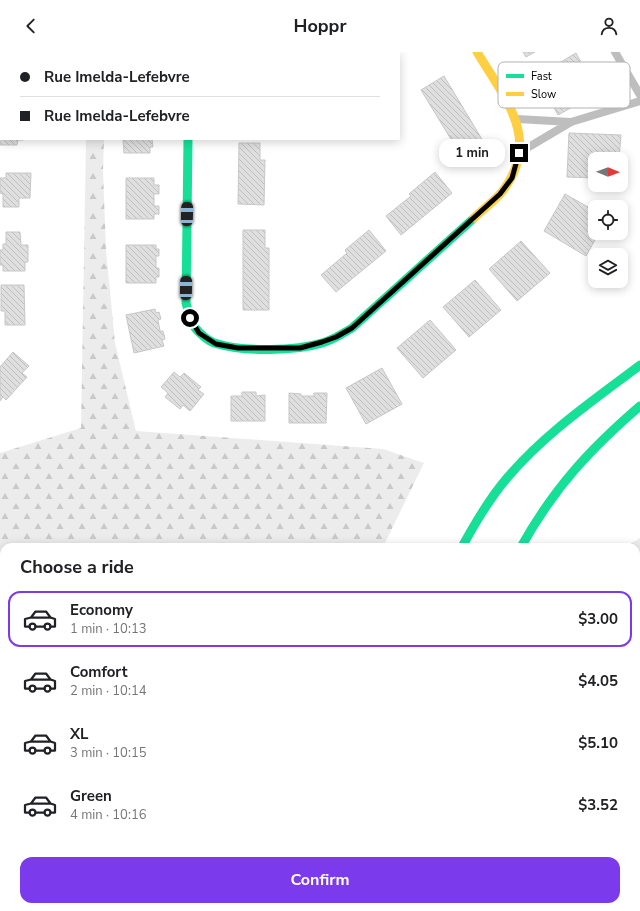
<!DOCTYPE html>
<html lang="en">
<head>
<meta charset="utf-8">
<style>
  body { margin:0; font-family:"Nunito Sans",sans-serif; background:#f2f2f2; color:#202124; height:100vh; display:flex; flex-direction:column; font-size:15px; white-space:nowrap }
  * { box-sizing:border-box; margin:0 }
  p { font-size:13px; color:#757577 }
  .icon { flex:none; width:22px; height:22px; fill:none; stroke:currentColor; stroke-width:2; stroke-linecap:round; stroke-linejoin:round }
  .map { position:relative; flex:1; overflow:hidden }
  .side { position:absolute; left:0px; top:491px; width:640px; height:368px; display:flex; flex-direction:column; background:#fff; border-radius:12px 12px 0 0; box-shadow:0 2px 10px #0003 }
  .side>* { flex:none }
  .banner { position:absolute; left:0px; top:0px; width:400px; height:88px; box-shadow:0 2px 10px #0003; display:grid; align-content:center; height:88px; padding:0 20px; background:#fff }
  .needle { width:26px; rotate:91deg }
  .tools { position:absolute; left:588px; top:100px; display:grid; gap:8px }
  .tools a { display:grid; place-items:center; width:40px; height:40px; border-radius:8px; background:#fff; box-shadow:0 2px 10px #0003; font-size:20px }
  .end { position:absolute; width:18px; height:18px; margin:-9px; border:5px solid #000; background:#fff; box-shadow:0 0 0 2px #fff }
  .from { border-radius:50% }
  .bubble { position:absolute; height:28px; border-radius:12px; background:#fff; box-shadow:0 2px 10px #0003; font-size:13px; font-weight:700; line-height:28px; text-align:center }
  .car { position:absolute; width:12px; height:24px; margin:-12px -6px; border-radius:5px; box-shadow:0 0 3px 1px #0007; background:linear-gradient(#222 24%,#8ab4d8 0 40%,#222 0 76%,#8ab4d8 0 86%,#222 0) }
  .banner b { display:flex; align-items:center; gap:14px; height:38px; font-size:15px }
  .banner b+b { border-top:1px solid #e0e0e0 }
  .banner i { width:10px; height:10px; background:#202124 }
  ul { padding:0; list-style:none }
  li { display:flex; align-items:center; gap:12px; height:56px; margin:0 8px 6px; padding:0 12px; border:2px solid transparent; border-radius:12px }
  li div { flex:1 }
  li b { display:block; font-size:15px }
  li em { font-style:normal; font-weight:700 }
  li.active { border-color:#7c3aed }
  li>.icon { width:36px; height:36px; stroke-width:1.5 }
  h2 { padding:0 20px; font-size:18px; line-height:48px }
  .primary-button { display:flex; gap:8px; margin-top:auto; padding:8px 20px }
  .primary-button a { flex:1; height:46px; border-radius:12px; background:#7c3aed; color:#fff; font-size:16px; font-weight:700; line-height:46px; text-align:center }
  header { display:flex; justify-content:space-between; align-items:center; height:52px; padding:0 20px; background:#fff; font-size:18px; font-weight:700 }
  .map>svg:first-child { display:block }
</style>
</head>
<body>
<header><svg class="icon" aria-label="back" viewBox="0 0 24 24"><path d="M15 5l-7 7 7 7"/></svg>Hoppr<svg class="icon" aria-label="person" viewBox="0 0 24 24"><circle cx="12" cy="8" r="4"/><path d="M4 21q1-7 8-7t8 7"/></svg></header>
<div class="map">
<svg width="640" height="859" viewBox="0 0 640 859">
  <defs>
    <pattern id="forest-firs" width="22" height="20" patternUnits="userSpaceOnUse"><rect width="22" height="20" fill="#ececec"/><path d="M5 1l3.5 6h-7zM16 11l3.5 6h-7z" fill="#c9c9c9"/></pattern>
    <pattern id="wetland-marsh" width="20" height="14" patternUnits="userSpaceOnUse"><rect width="20" height="14" fill="#ececec"/><path d="M1 5h8M5 5V1M11 12h8M15 12V8" fill="none" stroke="#c9c9c9"/></pattern>
    <pattern id="building-back-hatch" width="6" height="6" patternUnits="userSpaceOnUse"><rect width="6" height="6" fill="#dfdfdf"/><path d="M-1 5l2 2M0 0l6 6M5-1l2 2" fill="none" stroke="#bebebe"/></pattern>
  </defs>
  <rect width="100%" height="100%" fill="#fff"/>
  <g fill="url(#forest-firs)">
    <path d="M86 87H104L103 119 106 198 115 291 136 379 383 397 424 411 383 495H4V855H339L338 859H0V401L81 376Z"/>
    <path d="M640 486V543L636 548V495H625Z"/>
    <path d="M640 598V859H627L623 855H636V600Z"/>
  </g>
  <path fill="url(#wetland-marsh)" d="M640 543V598L636 600V548Z"/>
  <g fill="none" stroke-linecap="round" stroke-linejoin="round">
    <g stroke="#bfbfbf" stroke-width="5">
      <path d="M636 565 640 559"/>
      <path d="M359 859V855"/>
    </g>
  </g>
  <g fill="url(#building-back-hatch)" stroke="#c7c7c7">
    <path d="M152 0H181L182 1H151Z"/>
    <path d="M353 0H397L351 1Z"/>
    <path d="M523 0H535L526 5Z"/>
    <path d="M576 1 598 41 558 63 537 24Z"/>
    <path d="M444 24 483 89 460 102 421 38Z"/>
    <path d="M0 58 1 87H23V88H18L17 93H0Z"/>
    <path d="M569 81 621 83 619 107H595V126L567 125Z"/>
    <path d="M123 87H152L153 95H150V101H124Z"/>
    <path d="M239 91H260V108H265L264 153 238 152Z"/>
    <path d="M435 120 452 141 401 183 386 164 411 144 409 142Z"/>
    <path d="M6 121H31L30 146H19V155H3V142L0 141V126H6Z"/>
    <path d="M126 126H154V133H159V142H154V154H159V162H154V167H126Z"/>
    <path d="M565 142 595 159V181H599L586 204 544 179Z"/>
    <path d="M243 178H265V196H269V258H243Z"/>
    <path d="M369 178 386 199 336 240 321 223 347 201 345 198Z"/>
    <path d="M6 180H20L21 193H28V210H25V219H3V213H0V198H3V192H6Z"/>
    <path d="M521 189 550 221 517 249 489 217Z"/>
    <path d="M126 193H156V197H159V204H156V216H159V225H156V231H126Z"/>
    <path d="M475 228 501 258 469 285 443 255Z"/>
    <path d="M1 233H24L25 273H5V259H1Z"/>
    <path d="M155 257 156 261 159 260 161 267 158 268 160 279H163L165 287 162 288 164 294 134 301 126 263Z"/>
    <path d="M430 268 456 298 423 326 397 296Z"/>
    <path d="M13 300 29 314 22 321 27 325 6 348 3 345 0 349V315Z"/>
    <path d="M382 316 402 352 366 372 346 336Z"/>
    <path d="M174 320 180 325 184 321 201 335 198 338 204 342 190 359 183 353 180 357 165 345 168 341 161 335Z"/>
    <path d="M242 340H256V344L265 343V369H231V344H242Z"/>
    <path d="M289 341 301 342V344H314V341H327L326 371H289Z"/>
  </g>
  <g fill="none" stroke-linecap="round" stroke-linejoin="round">
    <g stroke="#bebebe" stroke-width="8">
      <path d="M615 0 640 43"/>
      <path d="M517 67 571 70 522 99"/>
      <path d="M571 70 640 49"/>
    </g>
    <path stroke="#bebebe" stroke-width="16" d="M265 1 267 0"/>
    <g stroke="#16e098" stroke-width="9">
      <path d="M188 87 186 251C189 261 191 274 200 281 204 285 212 291 218 292 244 300 296 299 322 291 333 288 342 282 352 276L474 166"/>
      <path d="M462 495C475 471 489 447 507 426 545 381 594 348 640 313"/>
      <path d="M521 495C554 436 589 398 640 354"/>
    </g>
    <g stroke="#ffcf43" stroke-width="9">
      <path d="M474 166C482 158 493 150 501 141 543 88 505 47 477 0"/>
      <path d="M474 855 475 859"/>
      <path d="M545 855 548 859"/>
    </g>
  </g>
  <g fill="none" stroke-linecap="round" stroke-linejoin="round">
    <path stroke="#000" stroke-width="5" d="M190 266 199 281 216 292 238 296H300L322 290 336 285 352 276 500 142 512 126 519 101"/>
  </g>
  <rect x="498" y="10" width="132" height="46" rx="6" fill="#fff" stroke="#b2b2b2" stroke-width="1"/>
  <rect x="506" y="22" width="18" height="4" fill="#16e098"/>
  <rect x="506" y="40" width="18" height="4" fill="#ffcf43"/>
  <g font-size="11" fill="#000">
    <text x="531" y="28">Fast</text>
    <text x="531" y="46">Slow</text>
  </g>
</svg>
<div class="tools">
<a><svg class="needle" viewBox="-14 -14 28 28"><path d="M0-13l5 13h-10z" fill="#e53935"/><path d="M0 13l5-13h-10z" fill="#757577"/></svg></a>
<a><svg class="icon" aria-label="locate" viewBox="0 0 24 24"><circle cx="12" cy="12" r="6"/><path d="M12 2v4M12 18v4M2 12h4M18 12h4"/></svg></a>
<a><svg class="icon" aria-label="layers" viewBox="0 0 24 24"><path d="M12 4l9 5-9 5-9-5zM3 14l9 5 9-5"/></svg></a>
</div>
<i class="end from" style="left:190px;top:266px"></i>
<i class="end" style="left:519px;top:101px"></i>
<div class="bubble" style="left:439px;top:87px;width:66px">1 min</div>
<i class="car" style="left:187px;top:162px;rotate:1deg"></i>
<i class="car" style="left:186px;top:236px;rotate:1deg"></i>
<div class="banner">
<b><i class="from"></i>Rue Imelda-Lefebvre</b>
<b><i></i>Rue Imelda-Lefebvre</b>
</div>
<section class="side">
<h2>Choose a ride</h2>
<ul>
<li class="active"><svg class="icon" aria-label="car" viewBox="0 0 24 24"><path d="M5 17H2v-5l4-1 3-4h7l3 4 3 1v5h-3M9 17h6M6 11h13"/><circle cx="7" cy="17" r="2"/><circle cx="17" cy="17" r="2"/></svg><div><b>Economy</b><p>1 min · 10:13</p></div><em>$3.00</em></li>
<li><svg class="icon" aria-label="car" viewBox="0 0 24 24"><path d="M5 17H2v-5l4-1 3-4h7l3 4 3 1v5h-3M9 17h6M6 11h13"/><circle cx="7" cy="17" r="2"/><circle cx="17" cy="17" r="2"/></svg><div><b>Comfort</b><p>2 min · 10:14</p></div><em>$4.05</em></li>
<li><svg class="icon" aria-label="car" viewBox="0 0 24 24"><path d="M5 17H2v-5l4-1 3-4h7l3 4 3 1v5h-3M9 17h6M6 11h13"/><circle cx="7" cy="17" r="2"/><circle cx="17" cy="17" r="2"/></svg><div><b>XL</b><p>3 min · 10:15</p></div><em>$5.10</em></li>
<li><svg class="icon" aria-label="car" viewBox="0 0 24 24"><path d="M5 17H2v-5l4-1 3-4h7l3 4 3 1v5h-3M9 17h6M6 11h13"/><circle cx="7" cy="17" r="2"/><circle cx="17" cy="17" r="2"/></svg><div><b>Green</b><p>4 min · 10:16</p></div><em>$3.52</em></li>
</ul>
<div class="primary-button"><a>Confirm</a></div>
</section>
</div>
</body>
</html>
